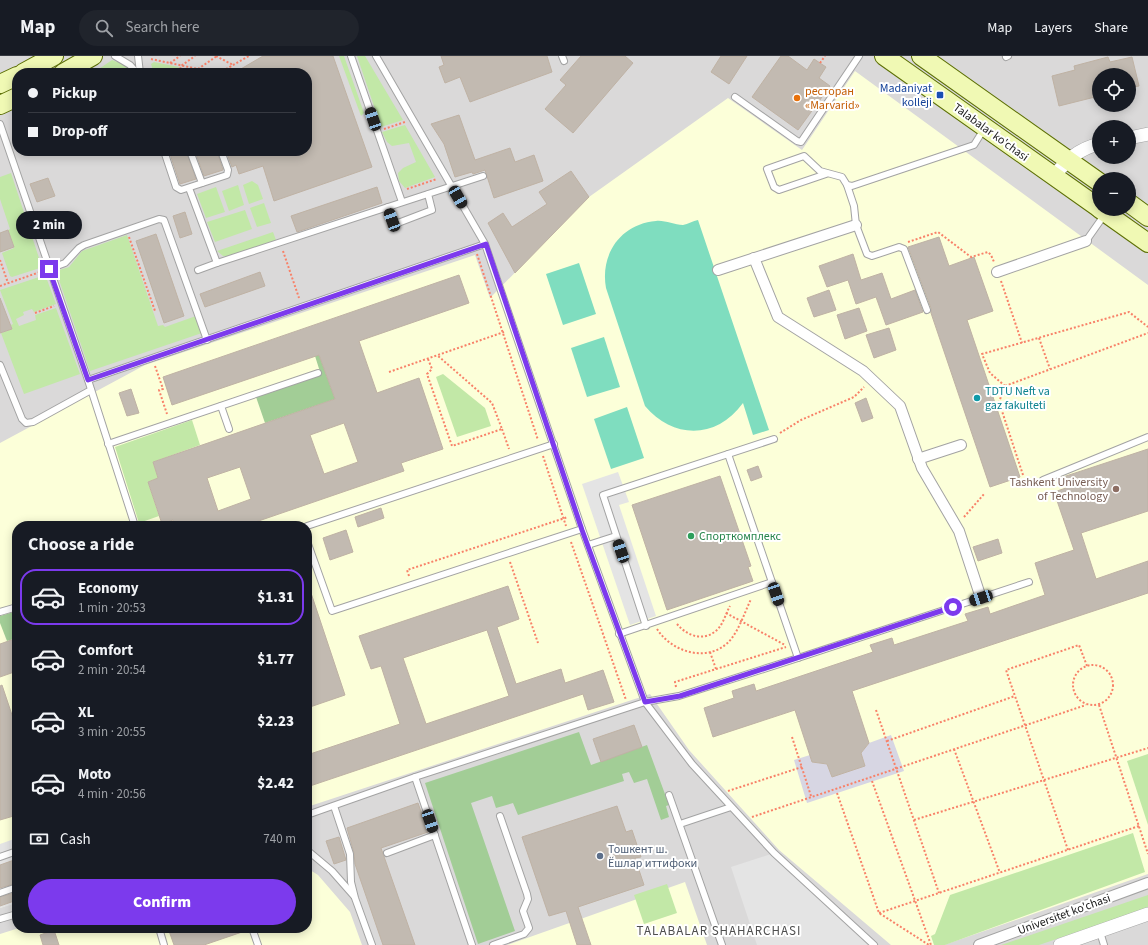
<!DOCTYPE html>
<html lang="en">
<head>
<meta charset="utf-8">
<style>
  body { margin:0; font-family:"Source Sans 3",sans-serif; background:#20242c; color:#f1f3f6; height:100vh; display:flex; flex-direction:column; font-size:15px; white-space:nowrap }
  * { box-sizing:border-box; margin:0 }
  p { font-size:13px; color:#9ea1a6 }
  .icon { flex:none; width:22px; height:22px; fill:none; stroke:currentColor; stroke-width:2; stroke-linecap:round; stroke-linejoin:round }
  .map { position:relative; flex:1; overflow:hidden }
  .drawer { position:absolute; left:12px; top:465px; width:300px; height:412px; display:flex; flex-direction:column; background:#171b24; border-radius:16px; box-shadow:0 2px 10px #0003 }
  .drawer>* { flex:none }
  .hud { position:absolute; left:12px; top:12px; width:300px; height:88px; border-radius:16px; box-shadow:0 2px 10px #0003; display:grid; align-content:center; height:88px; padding:0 16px; background:#171b24 }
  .controls { position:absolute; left:1092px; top:12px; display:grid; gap:8px }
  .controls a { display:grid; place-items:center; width:44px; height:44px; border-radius:50%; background:#171b24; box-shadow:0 2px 10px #0003; font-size:20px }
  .end { position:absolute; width:18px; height:18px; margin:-9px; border:5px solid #7c3aed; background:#fff; box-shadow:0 0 0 2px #fff }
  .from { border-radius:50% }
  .bubble { position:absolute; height:28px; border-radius:14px; background:#171b24; box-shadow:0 2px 10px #0003; font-size:13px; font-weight:800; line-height:28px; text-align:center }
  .car { position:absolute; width:12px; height:24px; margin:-12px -6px; border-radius:5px; box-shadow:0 0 3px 1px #0007; background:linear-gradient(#222 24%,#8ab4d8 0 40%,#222 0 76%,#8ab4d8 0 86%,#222 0) }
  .hud b { display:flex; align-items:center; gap:14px; height:38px; font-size:15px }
  .hud b+b { border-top:1px solid #363941 }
  .hud i { width:10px; height:10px; background:#f1f3f6 }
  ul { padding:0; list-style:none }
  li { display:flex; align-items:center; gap:12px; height:56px; margin:0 8px 6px; padding:0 8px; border:2px solid transparent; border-radius:16px }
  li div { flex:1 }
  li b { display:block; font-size:15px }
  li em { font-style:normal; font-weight:800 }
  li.on { border-color:#7c3aed }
  li>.icon { width:36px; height:36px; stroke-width:1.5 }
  h2 { padding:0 16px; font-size:18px; line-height:48px }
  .pay { display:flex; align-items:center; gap:10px; height:44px; padding:0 16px; font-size:15px }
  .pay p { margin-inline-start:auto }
  .action { display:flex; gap:8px; margin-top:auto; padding:8px 16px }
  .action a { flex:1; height:46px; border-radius:24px; background:#7c3aed; color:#fff; font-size:16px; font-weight:800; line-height:46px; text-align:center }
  header { display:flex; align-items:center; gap:24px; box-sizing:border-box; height:56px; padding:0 20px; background:#171b24; border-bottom:1px solid #363941 }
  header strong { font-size:19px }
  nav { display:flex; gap:22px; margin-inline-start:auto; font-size:14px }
  .search { width:280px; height:36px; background:#20242c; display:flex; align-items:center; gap:10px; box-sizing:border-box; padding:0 14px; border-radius:22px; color:#9ea1a6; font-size:15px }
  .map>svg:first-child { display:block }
</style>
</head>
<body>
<header>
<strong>Map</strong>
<div class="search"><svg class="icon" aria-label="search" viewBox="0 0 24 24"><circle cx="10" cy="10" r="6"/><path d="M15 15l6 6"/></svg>Search here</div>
<nav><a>Map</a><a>Layers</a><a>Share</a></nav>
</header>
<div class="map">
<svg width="1148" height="889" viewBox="0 0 1148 889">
  <rect width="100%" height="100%" fill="#edeae1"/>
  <path fill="#dad9d9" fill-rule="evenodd" d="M0 0H1148V889H0V566L17 560V872H307V470H17L0 565ZM17 17H307V95H17ZM1099 19H1129V49H1099ZM1099 71H1129V101H1099ZM1099 123H1129V153H1099Z"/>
  <g fill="#fcffd9">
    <path d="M855 15 1148 229V818L944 889H891L779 794 689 694 650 638 307 751V470H17V846L0 852V387L145 309 475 199 490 242 589 141 728 42 802 94Z"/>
    <path d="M307 812 318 819 350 856 362 889H0V878L19 872H307Z"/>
    <path d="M685 826 707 889H507Z"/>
  </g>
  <g fill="#c2e8a7">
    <path d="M339 0H344L364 57 361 60Z"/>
    <path d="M357 0H365L403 64 381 71Z"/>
    <path d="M112 4 126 9 130 17H93Z"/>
    <path d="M154 6 179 11 177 17H154L151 8Z"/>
    <path d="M405 69 435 121 405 132 399 125 398 117 403 112 416 106 409 87 392 90 387 86 382 76Z"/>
    <path d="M11 117 41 208 40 212 12 221 10 220 2 197 14 192 8 174 10 173 0 143V121Z"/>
    <path d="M252 125 258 129 263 143 249 148 243 129Z"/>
    <path d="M238 129 244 149 229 155 222 135Z"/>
    <path d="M216 131 225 156 206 162 197 138Z"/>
    <path d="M264 147 271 167 257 171 250 152Z"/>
    <path d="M245 154 252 173 215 186 207 166Z"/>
    <path d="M273 176 276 184 229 200H223L217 195Z"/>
    <path d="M127 179 158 270 163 269 165 271 196 260 202 277 90 315 56 215 69 211 82 195Z"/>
    <path d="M42 220 46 221 56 248 34 256 32 253 23 256 24 259 16 263 19 270 36 264 35 259 56 252 80 318 24 338 1 277 12 273 11 269 13 268 0 234Z"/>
    <path d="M443 318 485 352 491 370 457 381 436 321Z"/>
    <path d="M192 364 200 389 153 406 158 422 148 426 159 460 139 467 115 391Z"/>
    <path d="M1148 698V769L1127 705Z"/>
    <path d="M1133 777 1145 816 945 889H934L931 880 935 878 950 839Z"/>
    <path d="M667 828 677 857 644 868 634 839Z"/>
    <path d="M1148 839V852L1039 889H1001Z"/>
  </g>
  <g fill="#a2cd96">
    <path d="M319 299 335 343 265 367 256 341 321 319 315 300Z"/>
    <path d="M17 555V582L7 585 0 567V560Z"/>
    <path d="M579 676 591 709 647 689 669 749 666 750 669 761 661 764 647 723 634 727 629 716 622 718 624 725 518 759 513 747 496 752 492 740 471 747 515 875 478 888 425 727Z"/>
  </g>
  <g fill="#7fddbf">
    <path d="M698 164 769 374 753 379 743 347C716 384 673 383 645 350L606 232C600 199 620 168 656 165 665 164 674 169 683 169 688 168 693 165 698 164Z"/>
    <path d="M579 207 596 258 563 269 546 218Z"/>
    <path d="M604 281 620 331 587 341 571 292Z"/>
    <path d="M627 351 644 402 611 413 594 363Z"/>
  </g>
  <g fill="#e4e4e4">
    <path d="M618 416 629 446 619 449 656 560 630 569 582 428Z"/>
    <path d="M17 782V847L0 852V788Z"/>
    <path d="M774 797 874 889H757L731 811Z"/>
  </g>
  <path fill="#d7d6e3" d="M891 679 904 715 807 747 794 704 810 699 812 706 827 708 832 721 865 710 861 697 869 687Z"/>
  <g fill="#c2bab1" stroke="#bfb2a4" fill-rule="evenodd">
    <path d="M263 0H333L372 111 274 145 263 110 239 118 236 109 232 111 226 95H307V17H234Z"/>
    <path d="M441 0H547L552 16 470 46 460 21 445 27 439 11 444 9Z"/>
    <path d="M581 0H625L633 7 573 77 545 53 566 29 560 24Z"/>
    <path d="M721 0H747L729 28 711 16Z"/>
    <path d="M781 0H788L807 14 814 3 826 11 819 22 830 30 798 74 752 41Z"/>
    <path d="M1108 1 1110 6 1132 1 1139 30 1129 32V19H1099V40L1059 50 1052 20 1075 14 1074 10Z"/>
    <path d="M459 59 475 104 510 92 515 106 534 99 543 125 494 142 485 114 473 118 472 116 455 121 444 88 431 68Z"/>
    <path d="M169 95H186L196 123 180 128Z"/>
    <path d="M195 95H217L223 114 204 120Z"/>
    <path d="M571 115 589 141 515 217 488 167 503 157 512 171 547 148 539 136Z"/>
    <path d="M48 122 55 140 37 146 30 128Z"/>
    <path d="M377 131 382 147 297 176 291 160Z"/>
    <path d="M185 156 192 178 180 182 173 160Z"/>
    <path d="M8 174 14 191 0 196V177Z"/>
    <path d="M156 178 184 260 164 267 136 185Z"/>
    <path d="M939 181 949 210 974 201 993 255 967 264 1020 421 990 431 931 257V252L908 191Z"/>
    <path d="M853 198 861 224 882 217 891 243 915 234 923 256 886 269 876 241 856 248 848 224 827 231 819 210Z"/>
    <path d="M260 216 265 230 205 251 200 238Z"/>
    <path d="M459 219 469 247 359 285 377 337 419 322 443 393 401 407 404 415 244 470H175L173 464 162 468 148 426 158 422 153 406 335 343 319 299 172 349 163 321ZM344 367 358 406 324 418 310 379ZM240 411 251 443 218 455 207 422Z"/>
    <path d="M829 234 836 254 814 261 807 242Z"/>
    <path d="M0 242 12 273 0 277Z"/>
    <path d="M859 252 867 275 845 283 837 259Z"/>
    <path d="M889 272 896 294 874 302 866 279Z"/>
    <path d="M131 333 139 357 127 360 119 337Z"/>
    <path d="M866 342 873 362 862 366 855 347Z"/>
    <path d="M1148 393V455L1081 477 1096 523 1148 505V537L852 635 869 687 861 697 865 710 832 721 827 708 812 706 795 654 713 681 704 652 734 642 732 635 754 628 756 635 873 596 870 589 892 582 894 589 968 565 965 558 988 551 990 558 1045 539 1035 507 1074 494 1054 436 1066 432 1063 421Z"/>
    <path d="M758 410 762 421 751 425 747 414Z"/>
    <path d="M720 420 751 510 748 511 753 525 667 554 632 449Z"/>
    <path d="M381 452 384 462 358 471 355 461Z"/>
    <path d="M346 474 353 496 330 504 323 482Z"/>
    <path d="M998 483 1002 497 978 505 973 491Z"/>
    <path d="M508 530 519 563 497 571 516 628 561 613 565 627 603 614 614 646 588 654 583 638 307 731V699L400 668 381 610 371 613 359 580ZM487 574 509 640 426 668 403 602Z"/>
    <path d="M307 531H309L345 639 307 652Z"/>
    <path d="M17 582V615L0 621V588Z"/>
    <path d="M2 629 17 674V759L0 764V630Z"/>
    <path d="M634 669 642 691 601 706 593 683Z"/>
    <path d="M418 747 428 776 381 792 415 889H383L355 808 354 797 347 772Z"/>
    <path d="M617 750 626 776 632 774 641 801 635 802 644 829 578 851 591 889H577L566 855 549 860 522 781Z"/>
    <path d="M339 781 346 804 334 808 326 785Z"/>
    <path d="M17 803V827L0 832V809Z"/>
    <path d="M17 836V844L0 850V841Z"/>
    <path d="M168 872H248V874L204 889H174Z"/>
    <path d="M54 874 59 889H43L40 879Z"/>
  </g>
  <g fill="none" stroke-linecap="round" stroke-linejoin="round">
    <g stroke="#a3a3a3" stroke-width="8">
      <g id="service">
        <path d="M115 0 130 9 137 17"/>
        <path d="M138 0 140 17"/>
        <path d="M351 0 402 146"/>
        <path d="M376 0 485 188 582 473 645 646 692 708 774 797 874 889"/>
        <path d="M562 0 564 5"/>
        <path d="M1006 1 1008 0"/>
        <path d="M735 41 797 85 801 86 859 0"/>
        <path d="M0 68 88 324"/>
        <path d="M164 95 176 131 181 134 227 119 228 114 221 95"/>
        <path d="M190 95 202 127"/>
        <path d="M826 118 779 134 774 131 767 113 804 100 820 115 842 121 847 129 852 130 974 89 984 73"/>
        <path d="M847 129 854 150 856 169 867 198 872 200 899 191 904 193 927 254"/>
        <path d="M189 132 217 207 388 151"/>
        <path d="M428 138 432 154 398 167 392 163 388 151 483 120"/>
        <path d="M1086 185 1105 158"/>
        <path d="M49 213 65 207 79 192 84 189 159 163 164 164 207 284"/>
        <path d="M198 214 217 207"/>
        <path d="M0 309 22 363 26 367 33 366 91 334"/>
        <path d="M221 350 229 373"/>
        <path d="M108 388 318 317"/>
        <path d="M1043 424 1148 381"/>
        <path d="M135 470 88 324 485 188"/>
        <path d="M307 470 554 388"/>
        <path d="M307 485 332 555 582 473"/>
        <path d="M588 489 616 480"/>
        <path d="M0 556 17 551"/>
        <path d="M646 570 603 439 774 383"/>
        <path d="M619 578 772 526"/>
        <path d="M798 602 1029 526"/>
        <path d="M415 721 472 889"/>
        <path d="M669 739 722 889"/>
        <path d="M334 750 350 798 351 826 355 842 372 889"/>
        <path d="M307 759 415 721 645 646 679 640 798 602 728 398"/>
        <path d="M680 768 731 751"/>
        <path d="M307 794 332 815 354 840"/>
        <path d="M387 797 435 779"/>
        <path d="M0 801 17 795"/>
        <path d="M0 837 17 831"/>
        <path d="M0 863 17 858"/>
        <path d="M159 872 164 889"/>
        <path d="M252 872 258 889"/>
        <path d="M1100 876 1104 889"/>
        <path d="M493 889 524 878 529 872 523 855 528 843 527 838 500 760"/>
      </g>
    </g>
    <g stroke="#a3a3a3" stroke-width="12">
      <g id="pedestrian">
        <path d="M754 202 778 261 863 315 900 350 922 412 959 475 981 542"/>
        <path d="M718 214 856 169"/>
        <path d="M997 216 1086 185"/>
        <path d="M918 403 961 389"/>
        <path d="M979 889 1148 827"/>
      </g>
    </g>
    <g stroke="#a3a3a3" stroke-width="14">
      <g id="minor">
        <path d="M1129 82 1148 78"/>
        <path d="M1054 120C1067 104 1078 93 1099 88"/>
        <path d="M1060 889 1148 858"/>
      </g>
    </g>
    <g stroke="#5d7005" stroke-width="20">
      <g id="secondary">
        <path d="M884 0 1099 152"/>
        <path d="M921 0 1099 126"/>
        <path d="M23 17 54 0"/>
        <path d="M63 17 93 0"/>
        <path d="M0 28 17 20"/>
        <path d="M0 49 17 41"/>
        <path d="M1129 147 1148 161"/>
        <path d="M1100 153 1148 187"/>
      </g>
    </g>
    <g stroke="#f88168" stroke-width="2" stroke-dasharray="2 2" stroke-linecap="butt">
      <path d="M216 0 233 9"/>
      <path d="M151 3 217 17"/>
      <path d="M170 7 180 0"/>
      <path d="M820 7 825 0"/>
      <path d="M198 13 217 0"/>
      <path d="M179 17 181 10 195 0"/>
      <path d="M219 17 249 0"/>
      <path d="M384 73 405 66"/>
      <path d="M407 133 437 123"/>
      <path d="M129 181 155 255"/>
      <path d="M908 186 938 176 971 201 988 196 991 199 994 206"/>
      <path d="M283 195 299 242"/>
      <path d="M477 198 538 384"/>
      <path d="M0 204 8 227"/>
      <path d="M1001 225 1022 287"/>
      <path d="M0 230 40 216"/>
      <path d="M35 257 54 250"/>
      <path d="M1039 282 1050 313"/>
      <path d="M428 303 432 313 427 318 452 390 502 373 492 347 437 299"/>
      <path d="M155 310 163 333 159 334 167 358"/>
      <path d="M389 316 504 276"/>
      <path d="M1005 330 990 317 982 298 1129 256 1148 271"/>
      <path d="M1005 330 1148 277"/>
      <path d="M1005 330 999 346 1023 419"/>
      <path d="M502 373 509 393"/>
      <path d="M780 377 801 364 854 341 864 331"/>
      <path d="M543 400 566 470"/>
      <path d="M964 461 985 437"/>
      <path d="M571 486 626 644"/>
      <path d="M510 506 538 587"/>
      <path d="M409 520 407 514 568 461"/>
      <path d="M726 557 785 589"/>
      <path d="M677 568C688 581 705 586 718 573 724 566 726 557 730 550"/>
      <path d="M657 573C673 598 712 608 732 582 740 571 745 556 751 543"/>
      <path d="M710 596 716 613"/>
      <circle cx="1093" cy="629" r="20"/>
      <path d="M676 631 675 626 786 591"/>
      <path d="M1099 649 1148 798"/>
      <path d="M876 654 939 837"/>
      <path d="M792 681 811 740"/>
      <path d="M887 685 1015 640"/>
      <path d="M954 693 1000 817"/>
      <path d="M872 725 931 889"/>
      <path d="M728 735 802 711"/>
      <path d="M837 737 879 857 929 889"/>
      <path d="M752 761 1086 649"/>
      <path d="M914 764 1148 692"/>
      <path d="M1068 794 1006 614 1079 589 1087 610"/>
      <path d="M879 857 1139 770"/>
    </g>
    <use href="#service" stroke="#fff" stroke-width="6"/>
    <use href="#pedestrian" stroke="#fff" stroke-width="10"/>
    <use href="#minor" stroke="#fff" stroke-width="13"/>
    <use href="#secondary" stroke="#f0f9b4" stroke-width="18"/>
  </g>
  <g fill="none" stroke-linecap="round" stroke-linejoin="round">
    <path stroke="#7c3aed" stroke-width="5" d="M49 213 88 324 486 188 582 474 645 646 680 640 953 551"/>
  </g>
  <rect fill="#1a4fb4" stroke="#fff" stroke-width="1.5" x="936" y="35" width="8" height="8" rx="2"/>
  <circle fill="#e8710a" stroke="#fff" stroke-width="1.5" cx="797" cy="42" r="4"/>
  <circle fill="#0f9aa8" stroke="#fff" stroke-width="1.5" cx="977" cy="342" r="4"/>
  <circle fill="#8d6e63" stroke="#fff" stroke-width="1.5" cx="1116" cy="433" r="4"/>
  <circle fill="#2e9e5b" stroke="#fff" stroke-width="1.5" cx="691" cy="480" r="4"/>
  <circle fill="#5c6f8a" stroke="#fff" stroke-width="1.5" cx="600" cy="800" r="4"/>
  <g text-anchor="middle" stroke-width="4" stroke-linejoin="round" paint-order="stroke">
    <g font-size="12" fill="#164399" stroke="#fff" text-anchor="end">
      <text x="932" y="36">Madaniyat<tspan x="932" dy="14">kolleji</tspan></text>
    </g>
    <g font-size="12" fill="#c56008" stroke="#fff" text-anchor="start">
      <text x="805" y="39">ресторан<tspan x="805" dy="14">«Marvarid»</tspan></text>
    </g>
    <g font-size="12" fill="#1c1c1c" stroke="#fff">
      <text transform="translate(991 76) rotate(36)" y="4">Talabalar ko'chasi</text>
      <text transform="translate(1064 858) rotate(-20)" y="4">Universitet ko'chasi</text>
    </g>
    <g font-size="12" fill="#0d838f" stroke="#fff" text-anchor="start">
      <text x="985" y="339">TDTU Neft va<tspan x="985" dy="14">gaz fakulteti</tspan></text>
    </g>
    <g font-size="12" fill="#785e54" stroke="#fff" text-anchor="end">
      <text x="1108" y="430">Tashkent University<tspan x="1108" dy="14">of Technology</tspan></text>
    </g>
    <g font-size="12" fill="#27864d" stroke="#fff" text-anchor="start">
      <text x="699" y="484">Спорткомплекс</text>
    </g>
    <g font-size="12" fill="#4e5e75" stroke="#fff" text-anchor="start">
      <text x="608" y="797">Тошкент ш.<tspan x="608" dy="14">Ёшлар иттифоки</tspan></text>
    </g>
    <g font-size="13" letter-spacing="1" fill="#4f4f4f" stroke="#fff">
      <text x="719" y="879">TALABALAR SHAHARCHASI</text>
    </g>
  </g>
</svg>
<div class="controls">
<a><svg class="icon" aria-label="locate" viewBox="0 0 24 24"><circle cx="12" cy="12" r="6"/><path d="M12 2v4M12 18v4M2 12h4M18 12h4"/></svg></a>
<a>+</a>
<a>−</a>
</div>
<i class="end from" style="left:953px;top:551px"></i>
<i class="end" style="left:49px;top:213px"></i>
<div class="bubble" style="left:16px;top:155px;width:66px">2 min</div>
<i class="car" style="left:373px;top:63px;rotate:341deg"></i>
<i class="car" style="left:458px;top:141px;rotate:150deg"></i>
<i class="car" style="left:392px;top:164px;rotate:340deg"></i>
<i class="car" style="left:621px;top:495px;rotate:341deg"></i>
<i class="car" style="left:776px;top:538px;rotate:161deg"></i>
<i class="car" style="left:981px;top:542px;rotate:252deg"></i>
<i class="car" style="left:430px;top:765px;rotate:161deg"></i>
<div class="hud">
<b><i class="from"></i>Pickup</b>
<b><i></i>Drop-off</b>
</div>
<section class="drawer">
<h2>Choose a ride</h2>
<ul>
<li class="on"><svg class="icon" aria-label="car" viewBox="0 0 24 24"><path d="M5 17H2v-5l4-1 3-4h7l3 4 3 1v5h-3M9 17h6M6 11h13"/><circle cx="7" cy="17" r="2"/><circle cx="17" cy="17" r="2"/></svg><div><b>Economy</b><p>1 min · 20:53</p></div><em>$1.31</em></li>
<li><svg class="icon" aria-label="car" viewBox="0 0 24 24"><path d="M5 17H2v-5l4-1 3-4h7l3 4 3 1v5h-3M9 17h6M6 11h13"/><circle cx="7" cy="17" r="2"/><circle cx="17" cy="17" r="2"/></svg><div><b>Comfort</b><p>2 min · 20:54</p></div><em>$1.77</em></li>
<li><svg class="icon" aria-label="car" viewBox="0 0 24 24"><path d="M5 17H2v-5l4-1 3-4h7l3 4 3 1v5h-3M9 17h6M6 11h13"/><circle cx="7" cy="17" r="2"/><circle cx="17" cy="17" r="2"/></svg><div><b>XL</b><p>3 min · 20:55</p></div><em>$2.23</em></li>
<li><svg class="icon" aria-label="car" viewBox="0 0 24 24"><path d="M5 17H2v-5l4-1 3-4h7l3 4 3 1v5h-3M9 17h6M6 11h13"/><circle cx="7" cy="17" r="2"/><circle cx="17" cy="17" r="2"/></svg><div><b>Moto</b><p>4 min · 20:56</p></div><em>$2.42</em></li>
</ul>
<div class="pay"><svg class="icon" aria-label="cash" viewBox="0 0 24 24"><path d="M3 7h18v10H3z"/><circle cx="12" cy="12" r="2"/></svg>Cash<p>740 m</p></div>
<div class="action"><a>Confirm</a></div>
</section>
</div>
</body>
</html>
